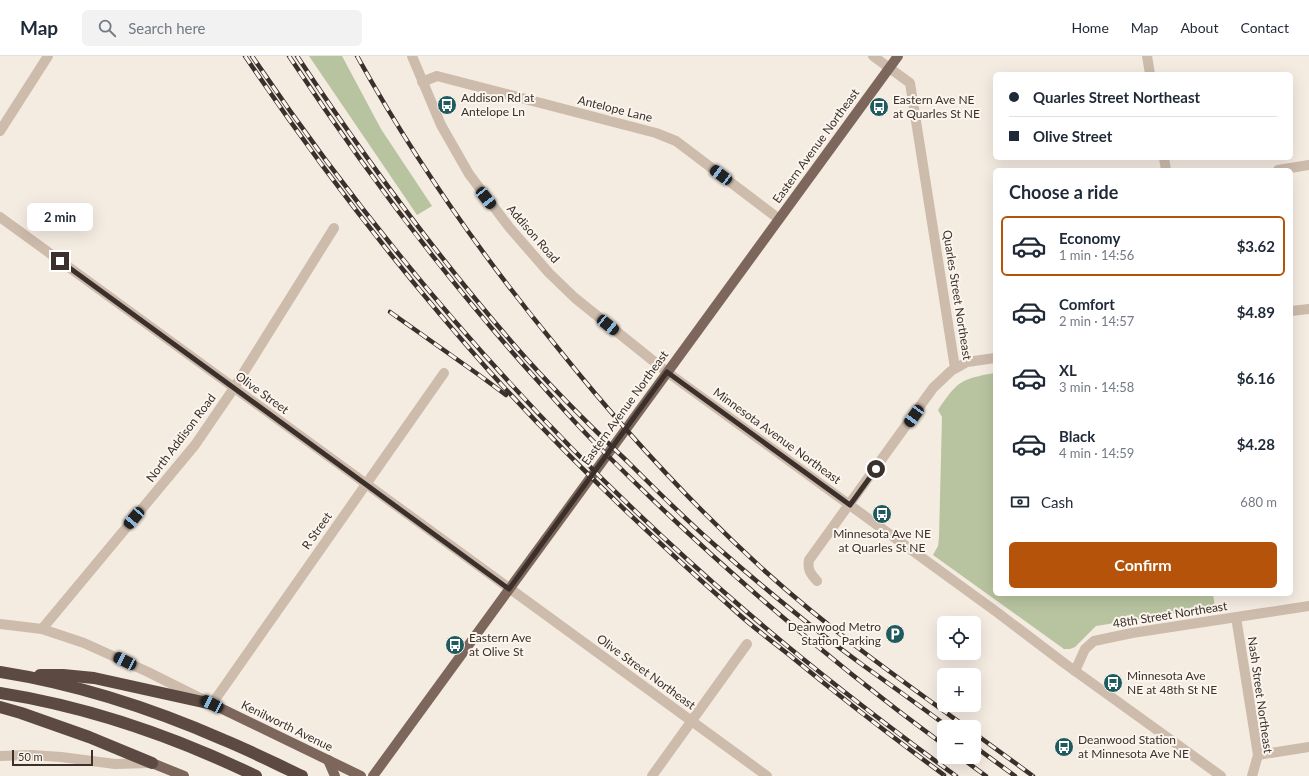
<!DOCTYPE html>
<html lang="en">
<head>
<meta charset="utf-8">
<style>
  body { margin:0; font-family:Lato,sans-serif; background:#f2f2f3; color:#1f2937; height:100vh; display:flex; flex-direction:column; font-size:15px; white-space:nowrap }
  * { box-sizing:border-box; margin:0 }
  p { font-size:13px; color:#747a83 }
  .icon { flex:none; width:22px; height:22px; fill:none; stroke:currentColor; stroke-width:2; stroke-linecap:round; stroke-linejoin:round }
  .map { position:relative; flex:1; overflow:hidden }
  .details { position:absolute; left:993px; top:112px; width:300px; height:428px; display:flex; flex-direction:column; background:#fff; border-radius:6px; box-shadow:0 4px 16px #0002 }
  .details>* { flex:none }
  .top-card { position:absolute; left:993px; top:16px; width:300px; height:88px; border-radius:6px; box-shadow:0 4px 16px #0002; display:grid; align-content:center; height:88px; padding:0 16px; background:#fff }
  .fabs { position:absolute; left:937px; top:560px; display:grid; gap:8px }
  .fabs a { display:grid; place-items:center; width:44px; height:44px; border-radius:6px; background:#fff; box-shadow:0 4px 16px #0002; font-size:20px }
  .scale { position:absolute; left:12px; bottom:10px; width:81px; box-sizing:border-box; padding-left:4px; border:2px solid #3b302b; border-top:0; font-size:11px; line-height:14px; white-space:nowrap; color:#3b302b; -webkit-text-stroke:3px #fbf5ee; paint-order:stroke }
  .end { position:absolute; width:18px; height:18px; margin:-9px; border:5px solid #3b302b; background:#fff; box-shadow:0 0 0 2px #fff }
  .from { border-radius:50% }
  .bubble { position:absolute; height:28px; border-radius:6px; background:#fff; box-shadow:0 4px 16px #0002; font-size:13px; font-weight:700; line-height:28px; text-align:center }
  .car { position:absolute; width:12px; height:24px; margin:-12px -6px; border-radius:5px; box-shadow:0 0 3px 1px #0007; background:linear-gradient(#222 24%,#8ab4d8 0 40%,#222 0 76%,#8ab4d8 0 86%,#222 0) }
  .top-card b { display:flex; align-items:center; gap:14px; height:38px; font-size:15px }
  .top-card b+b { border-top:1px solid #e0e1e3 }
  .top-card i { width:10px; height:10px; background:#1f2937 }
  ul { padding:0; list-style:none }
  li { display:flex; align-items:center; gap:12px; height:60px; margin:0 8px 6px; padding:0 8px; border:2px solid transparent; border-radius:6px }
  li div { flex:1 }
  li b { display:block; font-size:15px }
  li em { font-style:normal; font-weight:700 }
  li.active { border-color:#b45309 }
  li>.icon { width:36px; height:36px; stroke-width:1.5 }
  h2 { padding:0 16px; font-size:18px; line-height:48px }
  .pay { display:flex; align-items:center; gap:10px; height:44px; padding:0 16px; font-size:15px }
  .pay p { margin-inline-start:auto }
  .cta { display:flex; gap:8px; margin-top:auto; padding:8px 16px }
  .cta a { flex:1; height:46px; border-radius:6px; background:#b45309; color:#fff; font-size:16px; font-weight:700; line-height:46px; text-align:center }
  header { display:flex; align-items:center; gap:24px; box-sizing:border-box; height:56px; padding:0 20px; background:#fff; border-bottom:1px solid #e0e1e3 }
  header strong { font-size:19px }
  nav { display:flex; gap:22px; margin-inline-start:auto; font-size:14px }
  .search { width:280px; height:36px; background:#f2f2f3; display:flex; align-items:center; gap:10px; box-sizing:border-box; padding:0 14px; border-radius:6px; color:#747a83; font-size:15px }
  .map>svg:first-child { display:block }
</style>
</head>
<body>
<header>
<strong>Map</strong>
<div class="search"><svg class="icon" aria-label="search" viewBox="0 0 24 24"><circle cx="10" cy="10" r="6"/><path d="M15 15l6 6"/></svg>Search here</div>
<nav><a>Home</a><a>Map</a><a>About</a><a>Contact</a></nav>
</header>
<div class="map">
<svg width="1309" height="720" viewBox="0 0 1309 720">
  <rect width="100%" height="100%" fill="#f4ebe1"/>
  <g fill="#b8c4a0">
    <path d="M309 0H342L381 73 432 150 417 159Z"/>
    <path d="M995 317V538H1213L1215 551 1096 570 1075 591 1070 593H1064L933 499 938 490 939 482 942 361 938 354C958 325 960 323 995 317Z"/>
  </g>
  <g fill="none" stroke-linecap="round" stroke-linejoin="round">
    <g stroke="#cdbbac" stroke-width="10">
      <path d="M412 0 441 69 469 118 509 171 549 217 575 242 667 316 998 557 1064 607 1221 720"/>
      <path d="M873 0 910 27 955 312"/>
      <path d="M1147 0 1150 18"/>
      <path d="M422 26 437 20 656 77 676 85 779 163"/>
      <path d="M0 75 48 0"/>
      <path d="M1164 102 1166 114"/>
      <path d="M1278 114 1309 109"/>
      <path d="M0 161 767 720"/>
      <path d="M1291 255 1309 253"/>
      <path d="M817 525C811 518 807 514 809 504L933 332 951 315 967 306 995 302"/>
      <path d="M1236 561 1258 699 1252 720"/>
      <path d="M0 568 42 573 84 587 148 616 212 648 444 317"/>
      <path d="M42 573 195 389 234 332 334 172"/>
      <path d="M1075 615 1085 593 1094 585 1132 577 1309 550"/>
      <path d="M1258 699 1309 691"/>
      <path d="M0 700 32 699 61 701 115 708 149 707"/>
      <path d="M652 720 747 588"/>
    </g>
    <g stroke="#7d675c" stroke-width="10">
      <path d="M212 648 361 720"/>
      <path d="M328 704 335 720"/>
      <path d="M152 707 184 720"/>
      <path d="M373 720 898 0"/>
    </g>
    <g stroke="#5c4a42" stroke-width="12">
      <path d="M0 616C77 628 153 653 224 684 251 695 276 708 302 720"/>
      <path d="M40 619H63L94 622 212 648"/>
      <path d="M0 637C89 651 175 681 256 720"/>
      <path d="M0 651 21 657 89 681 152 707"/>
    </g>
    <g stroke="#3b302b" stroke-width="4.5">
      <g id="rail">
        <path d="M245 0C319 110 401 216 490 316 566 400 648 478 733 553 750 569 769 583 788 598 839 640 891 680 944 719"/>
        <path d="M252 0C390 204 554 390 740 550 809 610 882 666 956 720"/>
        <path d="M289 0C365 115 445 222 537 324 556 345 575 367 596 388 705 498 819 597 944 689"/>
        <path d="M297 0C364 101 436 199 516 291 551 331 589 369 628 406 657 435 686 464 717 491 764 532 813 573 864 610 892 630 920 650 948 671"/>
        <path d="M357 0C414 103 482 200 557 291 621 371 690 447 766 516 829 573 898 622 966 671"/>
        <path d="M390 256 479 319 506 339"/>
        <path d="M974 677 1033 720"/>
        <path d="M974 690 1015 720"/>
        <path d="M960 701 986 720"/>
      </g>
    </g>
    <use href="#rail" stroke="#fbf5ee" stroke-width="3" stroke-dasharray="9" stroke-linecap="butt"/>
  </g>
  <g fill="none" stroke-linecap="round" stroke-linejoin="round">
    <path stroke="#3b302b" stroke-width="5" d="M60 205 509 533 667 316 850 449 876 413"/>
  </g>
  <defs>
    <g id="bus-disc" transform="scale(1)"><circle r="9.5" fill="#1f5a5e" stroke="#fbf5ee"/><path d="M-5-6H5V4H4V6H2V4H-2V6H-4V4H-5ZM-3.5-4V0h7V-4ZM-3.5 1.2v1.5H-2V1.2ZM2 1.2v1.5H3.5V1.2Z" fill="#fff"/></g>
    <g id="parking-disc" transform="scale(1)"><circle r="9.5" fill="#1f5a5e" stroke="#fbf5ee"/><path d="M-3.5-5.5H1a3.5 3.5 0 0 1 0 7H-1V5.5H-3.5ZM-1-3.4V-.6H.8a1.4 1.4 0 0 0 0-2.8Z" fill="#fff"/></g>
  </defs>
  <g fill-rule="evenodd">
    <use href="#bus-disc" x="447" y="49"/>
    <use href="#bus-disc" x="879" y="51"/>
    <use href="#bus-disc" x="882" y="458"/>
    <use href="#parking-disc" x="895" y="578"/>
    <use href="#bus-disc" x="455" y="589"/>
    <use href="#bus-disc" x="1113" y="627"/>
    <use href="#bus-disc" x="1064" y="691"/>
  </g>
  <g text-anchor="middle" stroke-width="4" stroke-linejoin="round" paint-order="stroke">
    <g font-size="12" fill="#3b302b" stroke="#fbf5ee" text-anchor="start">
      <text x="461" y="46">Addison Rd at<tspan x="461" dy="14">Antelope Ln</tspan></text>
      <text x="893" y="48">Eastern Ave NE<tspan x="893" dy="14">at Quarles St NE</tspan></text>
      <text x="882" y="482" text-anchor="middle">Minnesota Ave NE<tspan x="882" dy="14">at Quarles St NE</tspan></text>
      <text x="881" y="575" text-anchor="end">Deanwood Metro<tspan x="881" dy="14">Station Parking</tspan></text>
      <text x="469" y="586">Eastern Ave<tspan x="469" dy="14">at Olive St</tspan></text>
      <text x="1127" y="624">Minnesota Ave<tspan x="1127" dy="14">NE at 48th St NE</tspan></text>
      <text x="1078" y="688">Deanwood Station<tspan x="1078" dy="14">at Minnesota Ave NE</tspan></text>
    </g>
    <g font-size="12" fill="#3b302b" stroke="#fbf5ee">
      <text transform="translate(615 53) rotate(14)" y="4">Antelope Lane</text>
      <text transform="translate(816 90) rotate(-54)" y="4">Eastern Avenue Northeast</text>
      <text transform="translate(533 178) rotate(49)" y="4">Addison Road</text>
      <text transform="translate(957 239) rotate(81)" y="4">Quarles Street Northeast</text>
      <text transform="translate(262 337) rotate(36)" y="4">Olive Street</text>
      <text transform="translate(625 352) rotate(-54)" y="4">Eastern Avenue Northeast</text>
      <text transform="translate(777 380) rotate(36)" y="4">Minnesota Avenue Northeast</text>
      <text transform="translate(181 382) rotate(-53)" y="4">North Addison Road</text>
      <text transform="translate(317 475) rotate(-55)" y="4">R Street</text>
      <text transform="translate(1170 559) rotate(-9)" y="4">48th Street Northeast</text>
      <text transform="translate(646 616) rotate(36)" y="4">Olive Street Northeast</text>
      <text transform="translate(1260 639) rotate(82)" y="4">Nash Street Northeast</text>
      <text transform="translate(287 670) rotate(26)" y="4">Kenilworth Avenue</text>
    </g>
  </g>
</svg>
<div class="fabs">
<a><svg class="icon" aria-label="locate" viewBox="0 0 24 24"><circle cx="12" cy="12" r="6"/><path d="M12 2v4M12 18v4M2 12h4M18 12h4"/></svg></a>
<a>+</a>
<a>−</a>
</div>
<div class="scale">50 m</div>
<i class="end from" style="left:876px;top:413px"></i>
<i class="end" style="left:60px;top:205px"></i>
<div class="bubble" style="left:27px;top:147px;width:66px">2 min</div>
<i class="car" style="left:721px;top:119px;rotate:307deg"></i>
<i class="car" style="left:486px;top:142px;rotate:142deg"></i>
<i class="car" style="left:608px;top:269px;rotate:129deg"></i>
<i class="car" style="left:914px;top:360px;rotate:216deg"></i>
<i class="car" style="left:134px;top:462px;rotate:220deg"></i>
<i class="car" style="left:125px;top:605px;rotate:296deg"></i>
<i class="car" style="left:212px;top:648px;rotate:297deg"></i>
<div class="top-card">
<b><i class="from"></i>Quarles Street Northeast</b>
<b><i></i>Olive Street</b>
</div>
<section class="details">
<h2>Choose a ride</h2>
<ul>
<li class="active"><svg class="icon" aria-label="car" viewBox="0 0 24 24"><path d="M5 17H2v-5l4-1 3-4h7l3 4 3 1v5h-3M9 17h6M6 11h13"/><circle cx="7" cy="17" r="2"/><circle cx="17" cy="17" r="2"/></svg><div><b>Economy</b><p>1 min · 14:56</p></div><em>$3.62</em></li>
<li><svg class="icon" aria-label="car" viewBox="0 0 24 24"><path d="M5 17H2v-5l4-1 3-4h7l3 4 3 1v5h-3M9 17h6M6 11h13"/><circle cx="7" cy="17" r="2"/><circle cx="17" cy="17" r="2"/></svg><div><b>Comfort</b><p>2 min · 14:57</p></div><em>$4.89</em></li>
<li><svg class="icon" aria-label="car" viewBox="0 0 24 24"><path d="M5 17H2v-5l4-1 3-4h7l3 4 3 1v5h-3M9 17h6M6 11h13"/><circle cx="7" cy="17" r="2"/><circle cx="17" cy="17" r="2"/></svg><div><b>XL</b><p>3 min · 14:58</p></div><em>$6.16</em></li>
<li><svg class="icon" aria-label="car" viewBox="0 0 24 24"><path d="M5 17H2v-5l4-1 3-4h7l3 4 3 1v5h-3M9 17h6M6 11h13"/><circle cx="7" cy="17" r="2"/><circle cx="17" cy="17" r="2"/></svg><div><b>Black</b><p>4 min · 14:59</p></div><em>$4.28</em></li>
</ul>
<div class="pay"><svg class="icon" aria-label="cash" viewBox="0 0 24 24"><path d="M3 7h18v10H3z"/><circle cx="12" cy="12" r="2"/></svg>Cash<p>680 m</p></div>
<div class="cta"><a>Confirm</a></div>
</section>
</div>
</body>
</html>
